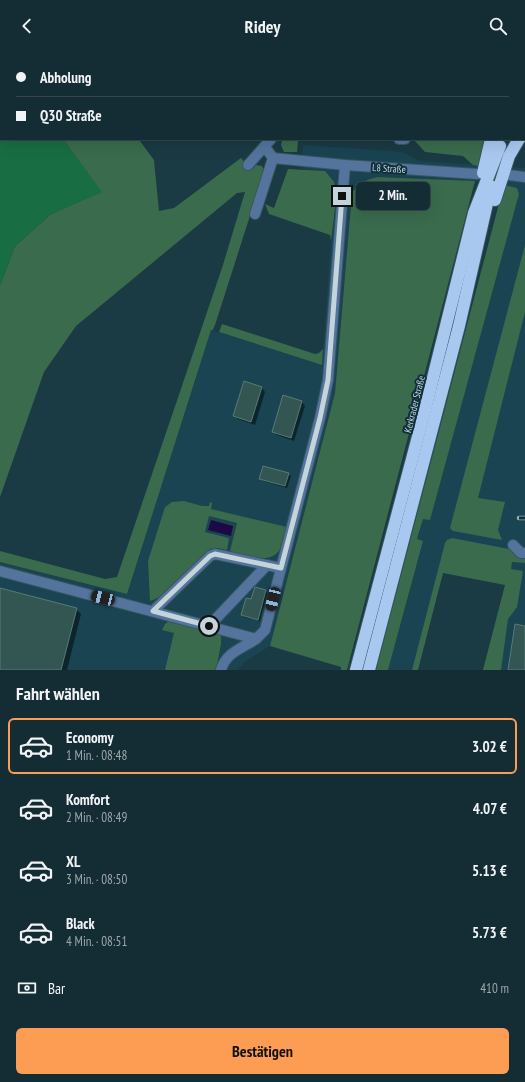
<!DOCTYPE html>
<html lang="de">
<head>
<meta charset="utf-8">
<style>
  body { margin:0; font-family:"PT Sans Narrow",sans-serif; background:#1d343b; color:#f1f3f6; height:100vh; display:flex; flex-direction:column; font-size:15px; white-space:nowrap }
  * { box-sizing:border-box; margin:0 }
  p { font-size:13px; color:#9da7ac }
  .icon { flex:none; width:22px; height:22px; fill:none; stroke:currentColor; stroke-width:2; stroke-linecap:round; stroke-linejoin:round }
  .map { position:relative; height:618px; overflow:hidden }
  .panel { display:flex; flex-direction:column; background:#142c33; flex:1 }
  .panel>* { flex:none }
  .hud { position:absolute; left:0px; top:0px; width:525px; height:88px; box-shadow:0 4px 16px #0002,0 0 0 1px #33484e; display:grid; align-content:center; height:88px; padding:0 16px; background:#142c33 }
  .end { position:absolute; width:18px; height:18px; margin:-9px; border:5px solid #c3d4db; background:#111; box-shadow:0 0 0 2px #111 }
  .from { border-radius:50% }
  .bubble { position:absolute; height:28px; border-radius:6px; background:#142c33; box-shadow:0 4px 16px #0002,0 0 0 1px #33484e; font-size:13px; font-weight:800; line-height:28px; text-align:center }
  .car { position:absolute; width:12px; height:24px; margin:-12px -6px; border-radius:5px; box-shadow:0 0 3px 1px #0007; background:linear-gradient(#222 24%,#8ab4d8 0 40%,#222 0 76%,#8ab4d8 0 86%,#222 0) }
  .hud b { display:flex; align-items:center; gap:14px; height:38px; font-size:15px }
  .hud b+b { border-top:1px solid #33484e }
  .hud i { width:10px; height:10px; background:#f1f3f6 }
  ul { padding:0; list-style:none }
  li { display:flex; align-items:center; gap:12px; height:56px; margin:0 8px 6px; padding:0 8px; border:2px solid transparent; border-radius:6px }
  li div { flex:1 }
  li b { display:block; font-size:15px }
  li em { font-style:normal; font-weight:800 }
  li.active { border-color:#fc9d53 }
  li>.icon { width:36px; height:36px; stroke-width:1.5 }
  h2 { padding:0 16px; font-size:18px; line-height:48px }
  .pay { display:flex; align-items:center; gap:10px; height:44px; padding:0 16px; font-size:15px }
  .pay p { margin-inline-start:auto }
  .cta { display:flex; gap:8px; margin-top:auto; padding:8px 16px }
  .cta a { flex:1; height:46px; border-radius:6px; background:#fc9d53; color:#111; font-size:16px; font-weight:800; line-height:46px; text-align:center }
  header { display:flex; justify-content:space-between; align-items:center; height:52px; padding:0 16px; background:#142c33; font-size:18px; font-weight:800 }
  .map>svg:first-child { display:block }
</style>
</head>
<body>
<header><svg class="icon" aria-label="back" viewBox="0 0 24 24"><path d="M15 5l-7 7 7 7"/></svg>Ridey<svg class="icon" aria-label="search" viewBox="0 0 24 24"><circle cx="10" cy="10" r="6"/><path d="M15 15l6 6"/></svg></header>
<div class="map">
<svg width="525" height="618" viewBox="0 0 525 618">
  <rect width="100%" height="100%" fill="#1a3a44"/>
  <path fill="#1a4452" d="M303 93 403 100 419 109 525 116V618H483L505 533 443 521 418 618H388L423 489 417 487 423 467H430L519 142 517 136 505 133 475 129 377 125 365 129 356 134 352 141 335 341 270 594 243 611 238 618H0V510L127 542 211 278 322 313 331 189 336 148 325 119 302 117Z"/>
  <g fill="#3a6b4d">
    <rect x="319" y="0" width="166" height="1"/>
    <path d="M63 87H136L140 89 154 108 159 159 174 156 241 106 251 118 256 113 262 114 264 120 216 270 213 278H211L127 542 0 510V499L105 527 117 525 222 216 245 140 237 141 76 274 44 320 0 445V233L15 194 51 162 101 140Z"/>
    <path d="M413 87H485L479 114 473 113 463 104 425 100Z"/>
    <path d="M282 89H298L297 100H284L281 93Z"/>
    <path d="M288 117 325 119 334 130 336 148 331 189 330 183 269 162 265 152 274 156Z"/>
    <path d="M377 125 475 129 347 618H341V615L270 594 335 341 352 141C358 131 366 128 377 125Z"/>
    <path d="M505 133 517 136 519 142 430 468 423 467 417 487 423 489 388 618H376L501 144Z"/>
    <path d="M525 193V260L478 446 505 450 498 478 502 488 453 479 450 476Z"/>
    <path d="M222 272 315 302 319 301 323 297 322 313 219 280Z"/>
    <path d="M184 449 202 454H209L210 450 212 451 211 457 287 475C285 482 284 490 280 497 271 514 244 503 230 499L237 471 209 464 205 480 229 486 227 498 217 496 210 497C194 513 171 543 150 549L148 509 165 455 172 450Z"/>
    <path d="M452 486 509 497 514 502H518L525 505V511L512 510 511 517 523 519 517 555 508 567 501 618H483L505 533 443 521 418 618H412L445 491 447 488Z"/>
    <path d="M169 569 216 579 221 584V592L216 618H165L174 581 162 578 165 572Z"/>
  </g>
  <path fill="#196d42" d="M0 49 1 87H63L102 140 51 162 15 194 0 233Z"/>
  <path fill="#1c0a48" d="M211 468 233 474 231 484 208 478Z"/>
  <g fill="#0007">
    <path d="M244 330 262 336 265 340 255 373 238 367 234 364Z"/>
    <path d="M302 350 305 354 294 389 277 383 273 380Z"/>
    <path d="M288 422 291 424 287 436 263 429 260 427Z"/>
    <path d="M0 537 76 557 81 562 67 618H0Z"/>
    <path d="M265 539 267 541 260 569 244 565 242 563 251 548Z"/>
  </g>
  <g fill="#335653" stroke="#567b77">
    <path d="M244 329 262 335 251 370 233 364Z"/>
    <path d="M283 343 302 349 291 386 272 380Z"/>
    <path d="M263 414 289 421 285 434 259 427Z"/>
    <path d="M255 535 266 538 258 568 241 563 246 546 251 547Z"/>
    <path d="M0 536 77 556 61 618H0Z"/>
    <path d="M515 572 525 574V618H508Z"/>
  </g>
  <g fill="none" stroke-linecap="round" stroke-linejoin="round">
    <g stroke="#38565f" stroke-width="12">
      <g id="minor">
        <path d="M308 1V0"/>
        <path d="M399 87H405"/>
        <path d="M273 106 345 113 477 122"/>
        <path d="M248 113 271 87"/>
        <path d="M508 123 525 125"/>
        <path d="M255 162 273 106 265 95"/>
        <path d="M513 493 521 501H525"/>
        <path d="M0 519 256 587"/>
        <path d="M153 559 210 504 215 502 281 516"/>
        <path d="M209 574 267 513"/>
        <path d="M221 618C226 600 243 596 256 587 259 584 262 581 265 578L320 366 328 328 345 113"/>
      </g>
    </g>
    <g stroke="#38565f" stroke-width="12">
      <path id="major" d="M524 3 525 0"/>
    </g>
    <g stroke="#38565f" stroke-width="14">
      <g id="highway">
        <path d="M491 0 492 1"/>
        <path d="M524 59 525 60"/>
        <path d="M483 121 491 87"/>
        <path d="M495 148 509 104 519 87"/>
        <path d="M356 618 425 358 474 161 500 94"/>
        <path d="M369 618 459 274 491 134"/>
      </g>
    </g>
    <use href="#minor" stroke="#54749d" stroke-width="10"/>
    <use href="#major" stroke="#7cb1f4" stroke-width="10"/>
    <use href="#highway" stroke="#a9c8f0" stroke-width="12"/>
    <g stroke="#9aafb7" stroke-width="4.5">
      <path id="rail" d="M519 466H525"/>
    </g>
    <use href="#rail" stroke="#0f303a" stroke-width="3" stroke-dasharray="9" stroke-linecap="butt"/>
  </g>
  <g fill="none" stroke-linecap="round" stroke-linejoin="round">
    <path stroke="#c3d4db" stroke-width="5" d="M209 574 153 559 210 504 215 502 281 516 320 366 328 328 342 144"/>
  </g>
  <g text-anchor="middle" stroke-width="4" stroke-linejoin="round" paint-order="stroke">
    <g font-size="10" fill="#c3d4db" stroke="#0f303a">
      <text transform="translate(389 116) rotate(3)" y="4">L8 Straße</text>
      <text transform="translate(414 352) rotate(-76)" y="4">Kerkrader Straße</text>
    </g>
  </g>
</svg>
<i class="end from" style="left:209px;top:574px"></i>
<i class="end" style="left:342px;top:144px"></i>
<div class="bubble" style="left:356px;top:130px;width:74px">2 Min.</div>
<i class="car" style="left:103px;top:546px;rotate:284deg"></i>
<i class="car" style="left:273px;top:547px;rotate:194deg"></i>
<div class="hud">
<b><i class="from"></i>Abholung</b>
<b><i></i>Q30 Straße</b>
</div>
</div>
<section class="panel">
<h2>Fahrt wählen</h2>
<ul>
<li class="active"><svg class="icon" aria-label="car" viewBox="0 0 24 24"><path d="M5 17H2v-5l4-1 3-4h7l3 4 3 1v5h-3M9 17h6M6 11h13"/><circle cx="7" cy="17" r="2"/><circle cx="17" cy="17" r="2"/></svg><div><b>Economy</b><p>1 Min. · 08:48</p></div><em>3.02 €</em></li>
<li><svg class="icon" aria-label="car" viewBox="0 0 24 24"><path d="M5 17H2v-5l4-1 3-4h7l3 4 3 1v5h-3M9 17h6M6 11h13"/><circle cx="7" cy="17" r="2"/><circle cx="17" cy="17" r="2"/></svg><div><b>Komfort</b><p>2 Min. · 08:49</p></div><em>4.07 €</em></li>
<li><svg class="icon" aria-label="car" viewBox="0 0 24 24"><path d="M5 17H2v-5l4-1 3-4h7l3 4 3 1v5h-3M9 17h6M6 11h13"/><circle cx="7" cy="17" r="2"/><circle cx="17" cy="17" r="2"/></svg><div><b>XL</b><p>3 Min. · 08:50</p></div><em>5.13 €</em></li>
<li><svg class="icon" aria-label="car" viewBox="0 0 24 24"><path d="M5 17H2v-5l4-1 3-4h7l3 4 3 1v5h-3M9 17h6M6 11h13"/><circle cx="7" cy="17" r="2"/><circle cx="17" cy="17" r="2"/></svg><div><b>Black</b><p>4 Min. · 08:51</p></div><em>5.73 €</em></li>
</ul>
<div class="pay"><svg class="icon" aria-label="cash" viewBox="0 0 24 24"><path d="M3 7h18v10H3z"/><circle cx="12" cy="12" r="2"/></svg>Bar<p>410 m</p></div>
<div class="cta"><a>Bestätigen</a></div>
</section>
</body>
</html>
